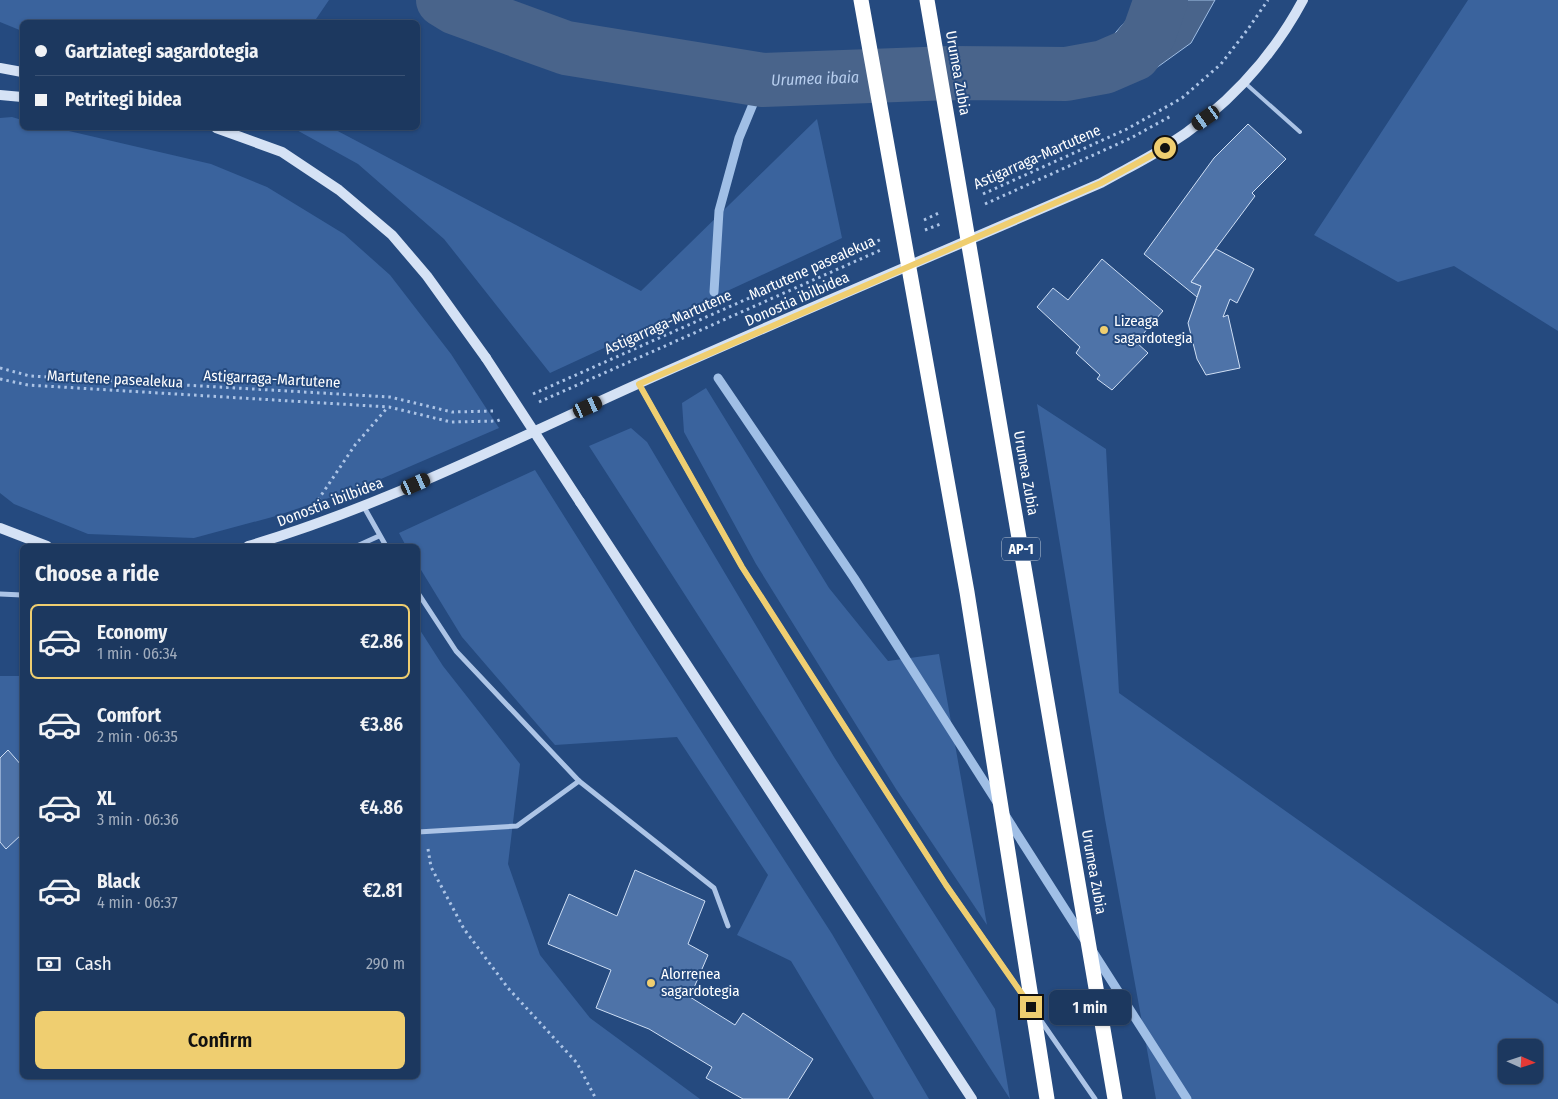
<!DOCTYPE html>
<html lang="en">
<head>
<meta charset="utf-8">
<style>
  body { margin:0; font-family:"Fira Sans Condensed",sans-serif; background:#294368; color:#f1f3f6; height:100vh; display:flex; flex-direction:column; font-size:19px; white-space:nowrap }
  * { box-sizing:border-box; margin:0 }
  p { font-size:16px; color:#a0acbd }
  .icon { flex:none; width:28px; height:28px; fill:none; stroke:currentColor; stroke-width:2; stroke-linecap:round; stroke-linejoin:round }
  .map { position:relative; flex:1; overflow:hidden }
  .sheet { position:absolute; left:20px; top:544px; width:400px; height:535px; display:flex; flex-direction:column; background:#1c385f; border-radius:8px; box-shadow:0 1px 4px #0004,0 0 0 1px #3a5274 }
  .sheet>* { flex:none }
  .hud { position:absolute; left:20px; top:20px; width:400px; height:110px; border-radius:8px; box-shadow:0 1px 4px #0004,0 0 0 1px #3a5274; display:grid; align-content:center; height:110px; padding:0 15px; background:#1c385f }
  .needle { width:32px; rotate:93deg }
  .buttons { position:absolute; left:1498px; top:1039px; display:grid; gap:10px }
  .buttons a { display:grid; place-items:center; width:45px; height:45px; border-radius:8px; background:#1c385f; box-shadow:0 1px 4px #0004,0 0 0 1px #3a5274; font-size:25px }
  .end { position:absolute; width:22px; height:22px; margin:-11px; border:6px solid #efce70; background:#111; box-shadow:0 0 0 2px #111 }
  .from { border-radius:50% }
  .bubble { position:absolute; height:35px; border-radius:8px; background:#1c385f; box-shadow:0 1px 4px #0004,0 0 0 1px #3a5274; font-size:16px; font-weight:600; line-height:35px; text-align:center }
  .car { position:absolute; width:15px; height:30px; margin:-15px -8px; border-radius:6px; box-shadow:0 0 4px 1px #0007; background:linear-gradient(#222 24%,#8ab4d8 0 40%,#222 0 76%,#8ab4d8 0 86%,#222 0) }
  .hud b { display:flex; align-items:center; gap:18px; height:48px; font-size:19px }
  .hud b+b { border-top:1px solid #3a5274 }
  .hud i { width:12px; height:12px; background:#f1f3f6 }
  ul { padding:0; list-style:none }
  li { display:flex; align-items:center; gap:15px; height:75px; margin:0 10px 8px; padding:0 5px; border:2px solid transparent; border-radius:8px }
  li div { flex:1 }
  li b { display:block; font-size:19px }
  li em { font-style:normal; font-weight:600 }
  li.active { border-color:#efce70 }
  li>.icon { width:45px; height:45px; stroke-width:1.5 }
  h2 { padding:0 15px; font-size:22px; line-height:60px }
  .pay { display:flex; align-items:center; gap:12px; height:55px; padding:0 15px; font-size:19px }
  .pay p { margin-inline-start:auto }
  .primary-button { display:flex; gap:10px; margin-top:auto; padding:10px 15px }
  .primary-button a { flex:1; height:58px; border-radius:8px; background:#efce70; color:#111; font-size:20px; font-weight:600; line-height:58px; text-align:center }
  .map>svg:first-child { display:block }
</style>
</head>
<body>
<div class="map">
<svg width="1558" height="1099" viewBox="0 0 1558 1099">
  <rect width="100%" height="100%" fill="#254a7f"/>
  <g fill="#3a639d" fill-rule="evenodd">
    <path d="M0 0H329L314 22H22V31L0 22Z"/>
    <path d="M1468 0H1558V331L1454 266 1398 282 1314 235Z"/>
    <path d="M12 117 22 120V128H56L211 164 267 187 344 234 390 275 451 354 499 428 367 485 276 516 194 538 88 534 14 504 0 493V118Z"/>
    <path d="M817 119 842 238 550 373 444 239 358 164 293 128H332L641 291Z"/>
    <path d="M706 388 829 588 888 661 939 654 987 925 896 789 756 564 684 432 682 403Z"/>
    <path d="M1037 404 1106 449 1119 693 1558 1004V1099H1156L1105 819ZM1506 1048H1534V1075H1506Z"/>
    <path d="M631 428 647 442 834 757 995 1009 1010 1099 589 446Z"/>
    <path d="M535 470 637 632 832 934 929 1099H874L791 961 737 935 768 875 677 737 555 745 462 637 418 565V546H406L399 533Z"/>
    <path d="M418 627 443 666 520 764 508 864 540 955 590 1018 700 1099H0V676H22V1076H418Z"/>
  </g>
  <path fill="#49648b" stroke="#a0bfe6" d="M1136 0H1215L1191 43 1145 76 1060 74 1101 49 1132 14Z"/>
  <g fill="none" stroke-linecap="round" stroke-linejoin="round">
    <g stroke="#a0bfe6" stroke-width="9">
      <path d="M714 292 719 211 739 138 763 80"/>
      <path d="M718 378 854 578 997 802"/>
      <path d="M1005 815 1084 939"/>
      <path d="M1093 952 1187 1099"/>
    </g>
    <path stroke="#49648b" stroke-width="54" id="s1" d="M443 0 456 8 566 48 763 80 951 73 1066 74 1104 67 1134 54 1149 34 1161 0"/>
  </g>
  <g fill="#4e73a8" stroke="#cfdff5">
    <path d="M1248 124 1286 159 1252 193 1255 196 1191 282 1201 286 1197 297 1144 254 1214 158Z"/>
    <path d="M1216 249 1254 269 1237 303 1230 299 1223 317 1228 315 1240 368 1206 375 1197 359 1188 323 1201 286 1191 282Z"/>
    <path d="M1102 259 1163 311 1136 342 1148 353 1112 390 1097 379 1100 375 1076 353 1080 347 1037 307 1053 288 1068 300Z"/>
    <path d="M8 750 22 766V834L6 849 0 842V758Z"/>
    <path d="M635 870 705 901 688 944 708 955 690 997 735 1025 743 1013 813 1059 788 1099H743L706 1078 712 1067 649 1029 596 1008 611 970 548 944 569 894 617 916Z"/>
  </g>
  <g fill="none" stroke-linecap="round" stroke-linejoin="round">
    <g stroke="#acc4e6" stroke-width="3" stroke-dasharray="2.5 4" stroke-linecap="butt">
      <path d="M983 194 1127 129 1182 98 1221 64 1248 29 1268 0"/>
      <path d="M985 204 1131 138 1171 116"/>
      <path d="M924 220 941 212"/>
      <path d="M925 230 943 223"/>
      <path d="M0 368 30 376 390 397 452 412 496 411"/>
      <path d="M0 379 28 385 389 407 451 422 497 421 502 419"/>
      <path d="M533 394 882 239"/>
      <path d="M539 402 883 249"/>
      <path d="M318 500 355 445 388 407"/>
      <path d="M428 849 431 867 464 929 508 988 577 1063 596 1099"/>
    </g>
    <path stroke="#acc4e6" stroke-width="4" d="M1245 83 1300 132"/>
    <g stroke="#acc4e6" stroke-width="5">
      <path d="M639 384 742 567 946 885 1027 1001"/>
      <path d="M364 507 386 546"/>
      <path d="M357 546 379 536"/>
      <path d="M418 593 456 651 579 781 714 888 728 926"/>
      <path d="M0 594 22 595"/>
      <path d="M418 832 517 826 579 781"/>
      <path d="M1039 1018 1095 1099"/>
    </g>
    <g stroke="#d5e2f5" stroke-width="10">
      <path d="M0 68 22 72"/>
      <path d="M0 95 22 97"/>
      <path d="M216 128 282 152 339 190 392 235 427 276 486 358"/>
      <path d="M580 502 972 1099"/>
      <path d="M0 528 47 546"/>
      <path d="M248 546C380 507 505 444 631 387 787 317 944 251 1101 183 1122 171 1145 160 1165 147 1223 111 1271 60 1303 0"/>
    </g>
    <path stroke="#d5e2f5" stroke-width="10" d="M486 358 580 502"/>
    <g stroke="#fff" stroke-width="15">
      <path d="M861 0 967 592 1047 1099"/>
      <path d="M927 0 1115 1099"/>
    </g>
  </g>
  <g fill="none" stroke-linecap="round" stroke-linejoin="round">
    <path stroke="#efce70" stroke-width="6" d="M1031 1007 946 885 742 567 639 384 1101 183 1165 148"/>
  </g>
  <g fill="#efce70" stroke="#254a7f" stroke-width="2">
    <circle cx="1104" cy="330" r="5"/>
    <circle cx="651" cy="983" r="5"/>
  </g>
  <g text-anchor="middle" stroke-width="4" stroke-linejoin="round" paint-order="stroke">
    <rect fill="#254a7f" stroke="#bec9d9" stroke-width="1" x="1002" y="537.5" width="38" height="23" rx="4"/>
    <g font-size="14" font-weight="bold" fill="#fff">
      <text x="1021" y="554">AP-1</text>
    </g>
    <g font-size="15" fill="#fff" stroke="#254a7f">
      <text transform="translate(958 73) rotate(80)" y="5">Urumea Zubia</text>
      <text transform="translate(1037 157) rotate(-24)" y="5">Astigarraga-Martutene</text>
      <text transform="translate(812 268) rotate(-24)" y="5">Martutene pasealekua</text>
      <text transform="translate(797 299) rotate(-24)" y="5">Donostia ibilbidea</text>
      <text transform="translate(668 322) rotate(-24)" y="5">Astigarraga-Martutene</text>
      <text transform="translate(115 379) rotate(3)" y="5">Martutene pasealekua</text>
      <text transform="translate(272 379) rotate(3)" y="5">Astigarraga-Martutene</text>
      <text transform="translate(1026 473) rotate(80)" y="5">Urumea Zubia</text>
      <text transform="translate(330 502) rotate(-21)" y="5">Donostia ibilbidea</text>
      <text transform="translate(1094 872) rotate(80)" y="5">Urumea Zubia</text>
    </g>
    <g font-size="15" fill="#fff" stroke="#254a7f" text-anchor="start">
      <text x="1114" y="326">Lizeaga<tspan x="1114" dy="17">sagardotegia</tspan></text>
      <text x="661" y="979">Alorrenea<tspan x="661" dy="17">sagardotegia</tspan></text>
    </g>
    <g font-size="16" font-style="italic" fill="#b7ceee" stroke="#254a7f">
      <text dy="6" stroke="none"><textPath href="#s1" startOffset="384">Urumea ibaia</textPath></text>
    </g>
  </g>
</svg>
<div class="buttons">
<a><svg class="needle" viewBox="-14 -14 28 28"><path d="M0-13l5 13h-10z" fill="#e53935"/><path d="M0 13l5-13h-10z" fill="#a0acbd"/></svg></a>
</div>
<i class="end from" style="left:1165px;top:148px"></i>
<i class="end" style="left:1031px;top:1007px"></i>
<div class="bubble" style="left:1049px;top:990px;width:82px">1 min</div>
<i class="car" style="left:1206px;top:118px;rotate:235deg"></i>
<i class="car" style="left:588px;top:407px;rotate:66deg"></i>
<i class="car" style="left:416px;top:484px;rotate:66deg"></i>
<div class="hud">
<b><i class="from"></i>Gartziategi sagardotegia</b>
<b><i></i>Petritegi bidea</b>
</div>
<section class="sheet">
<h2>Choose a ride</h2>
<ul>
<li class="active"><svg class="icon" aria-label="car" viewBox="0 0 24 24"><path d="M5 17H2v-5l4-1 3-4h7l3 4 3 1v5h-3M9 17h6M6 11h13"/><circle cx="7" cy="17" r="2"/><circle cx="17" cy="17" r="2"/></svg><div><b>Economy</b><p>1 min · 06:34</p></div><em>€2.86</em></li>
<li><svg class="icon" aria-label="car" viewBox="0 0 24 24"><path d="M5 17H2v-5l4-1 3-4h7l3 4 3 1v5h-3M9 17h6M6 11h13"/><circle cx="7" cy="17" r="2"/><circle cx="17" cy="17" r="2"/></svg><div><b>Comfort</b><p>2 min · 06:35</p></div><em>€3.86</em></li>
<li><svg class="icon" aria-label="car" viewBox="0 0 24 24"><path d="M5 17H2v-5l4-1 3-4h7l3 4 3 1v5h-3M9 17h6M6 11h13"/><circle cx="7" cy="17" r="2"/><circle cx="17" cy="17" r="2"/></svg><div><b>XL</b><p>3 min · 06:36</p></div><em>€4.86</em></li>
<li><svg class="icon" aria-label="car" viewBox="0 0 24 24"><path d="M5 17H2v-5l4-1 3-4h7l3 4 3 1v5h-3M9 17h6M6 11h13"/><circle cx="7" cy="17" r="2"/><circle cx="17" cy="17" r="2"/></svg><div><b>Black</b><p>4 min · 06:37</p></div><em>€2.81</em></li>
</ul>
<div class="pay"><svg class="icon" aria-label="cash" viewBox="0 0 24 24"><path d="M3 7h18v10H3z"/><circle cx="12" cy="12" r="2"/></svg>Cash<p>290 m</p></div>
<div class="primary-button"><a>Confirm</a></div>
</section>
</div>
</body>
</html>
